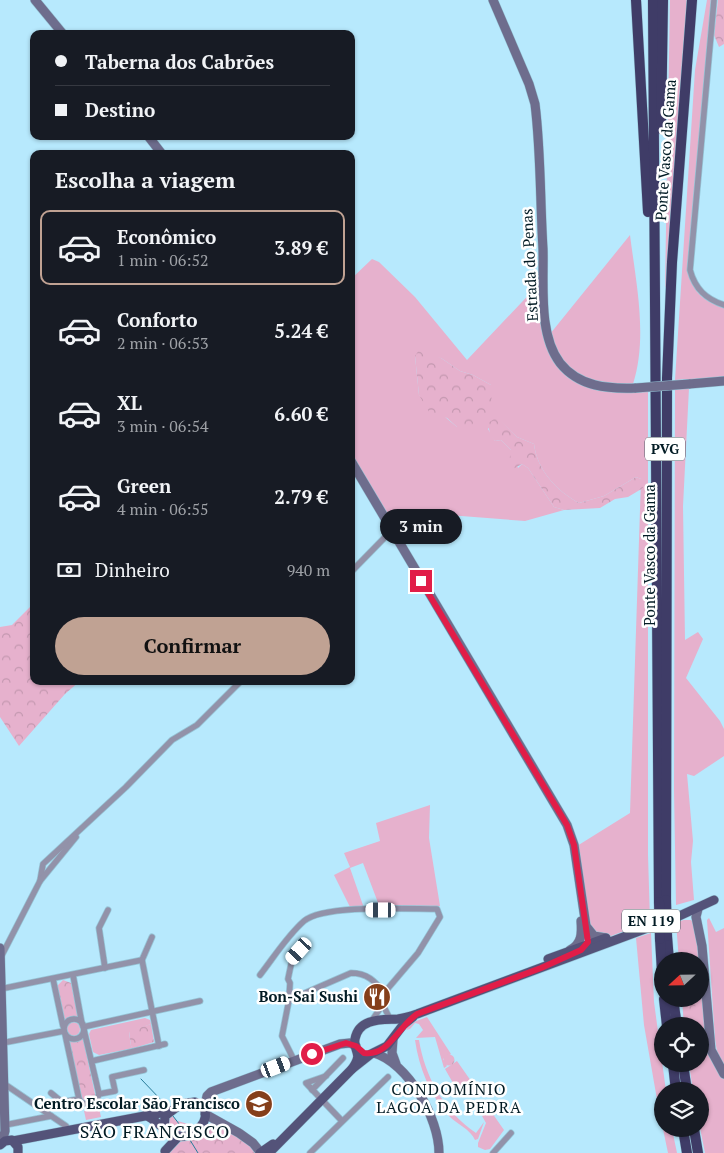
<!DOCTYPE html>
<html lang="pt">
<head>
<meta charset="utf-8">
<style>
  body { margin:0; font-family:"PT Serif",serif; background:#242831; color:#f1f3f6; height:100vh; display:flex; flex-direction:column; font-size:19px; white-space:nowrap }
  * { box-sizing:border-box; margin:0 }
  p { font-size:16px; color:#9ea1a6 }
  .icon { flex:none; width:28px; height:28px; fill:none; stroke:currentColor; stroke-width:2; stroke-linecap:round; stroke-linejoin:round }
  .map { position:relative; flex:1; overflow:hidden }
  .sheet { position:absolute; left:30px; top:150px; width:325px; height:535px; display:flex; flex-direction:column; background:#171b24; border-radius:10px; box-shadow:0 1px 4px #0004 }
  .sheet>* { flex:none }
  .banner { position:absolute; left:30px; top:30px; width:325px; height:110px; border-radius:10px; box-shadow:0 1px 4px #0004; display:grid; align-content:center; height:110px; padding:0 25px; background:#171b24 }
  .needle { width:32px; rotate:248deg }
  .tools { position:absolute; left:654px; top:952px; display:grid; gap:10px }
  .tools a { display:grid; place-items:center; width:55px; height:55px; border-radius:50%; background:#171b24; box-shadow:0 1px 4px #0004; font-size:25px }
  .end { position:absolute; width:22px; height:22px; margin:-11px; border:6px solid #e11d48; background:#fff; box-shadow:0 0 0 2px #fff }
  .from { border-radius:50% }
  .bubble { position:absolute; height:35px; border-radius:18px; background:#171b24; box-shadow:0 1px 4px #0004; font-size:16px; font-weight:600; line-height:35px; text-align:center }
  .car { position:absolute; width:15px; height:30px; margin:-15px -8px; border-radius:6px; box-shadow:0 0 4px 1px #0007; background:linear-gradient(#fff 24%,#345 0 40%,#fff 0 76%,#345 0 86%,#fff 0) }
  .banner b { display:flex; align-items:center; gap:18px; height:48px; font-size:19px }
  .banner b+b { border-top:1px solid #363941 }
  .banner i { width:12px; height:12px; background:#f1f3f6 }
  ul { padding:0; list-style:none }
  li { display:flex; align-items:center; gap:15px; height:75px; margin:0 10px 8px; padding:0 15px; border:2px solid transparent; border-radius:10px }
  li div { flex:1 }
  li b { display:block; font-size:19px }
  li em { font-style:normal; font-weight:600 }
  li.active { border-color:#c0a293 }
  li>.icon { width:45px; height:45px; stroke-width:1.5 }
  h2 { padding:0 25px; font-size:22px; line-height:60px }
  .pay { display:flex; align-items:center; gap:12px; height:55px; padding:0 25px; font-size:19px }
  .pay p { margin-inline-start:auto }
  .cta { display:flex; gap:10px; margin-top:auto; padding:10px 25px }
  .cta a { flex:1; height:58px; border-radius:30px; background:#c0a293; color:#111; font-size:20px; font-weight:600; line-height:58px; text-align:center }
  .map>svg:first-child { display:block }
</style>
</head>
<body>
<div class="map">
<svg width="724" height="1153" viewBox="0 0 724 1153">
  <defs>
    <pattern id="forest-crowns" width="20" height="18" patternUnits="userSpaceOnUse" patternTransform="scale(1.25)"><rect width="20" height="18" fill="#e6b1cd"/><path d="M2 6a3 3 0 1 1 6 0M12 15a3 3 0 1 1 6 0" fill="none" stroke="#c498b0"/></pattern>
  </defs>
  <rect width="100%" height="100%" fill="#b7e9fd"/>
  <g fill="#e6b1cd" fill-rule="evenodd">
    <path d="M670 0H690L667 290 665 286Z"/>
    <path d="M707 0H712L688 263C692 290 697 298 724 308V381L689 384 688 379 675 380 695 70Z"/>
    <path d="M630 235C636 283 648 337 633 384 591 384 563 377 550 334Z"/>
    <path d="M372 259 379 262 415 297 467 360 539 284 546 347 567 377 599 391H648V855L650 921 606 938H601L588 925 577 846 630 813 641 479 636 477 604 496 579 503C557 491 537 470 534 444L517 437 497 418 488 429 495 441 501 440 511 450 518 468 522 464 528 468 554 507 564 510 525 521 409 512 392 530 351 461V279ZM415 356 441 358 460 371 473 375 491 385C491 408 478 420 457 427L419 395Z"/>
    <path d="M689 388 683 506 685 640 698 632 703 639 686 678 720 721 724 729V756L694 776 687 774 693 841 691 862 694 900 676 905 674 790 675 389Z"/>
    <path d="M430 805 429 838 440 906 380 908 363 863 350 868 364 908 351 909 334 875 350 867 344 853 380 841 376 823Z"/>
    <path d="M709 918 716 932 724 928V1067L717 1052 715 1039 707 920Z"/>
    <path d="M684 920H691L694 923 717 1071 724 1079V1153H705L700 1128V1091H693L689 1064H700V1026H684L682 999H700V961H679L676 922Z"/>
    <path d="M651 933 654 1002 666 1091H662V1128L644 1025 636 938Z"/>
    <path d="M427 1017 451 1054 443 1059 447 1066 444 1068 435 1037 416 1038 423 1030 419 1024 415 1023 410 1029 406 1030 411 1023Z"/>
    <path d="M145 1018 150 1020 151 1024 129 1032 131 1046 134 1048 99 1055 93 1052 89 1034 91 1030Z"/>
    <circle cx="73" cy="1029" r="7"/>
    <path d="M415 1040H419C425 1077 444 1111 476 1133L484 1122 478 1139 475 1140C471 1130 457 1124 449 1116 430 1095 419 1068 415 1040Z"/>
    <path d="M457 1061 478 1091 471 1096 469 1092 461 1097 445 1069Z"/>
    <path d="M99 1108 101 1117 86 1120 84 1111Z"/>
    <path d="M490 1110 504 1130 490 1149 485 1150 478 1147V1143L486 1123 482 1116Z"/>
    <path d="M172 1115 178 1123V1121L194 1126 192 1128 181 1124 186 1131 178 1133 167 1130V1119Z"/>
    <path d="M663 1129H672L677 1153H668Z"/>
  </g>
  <g fill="url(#forest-crowns)">
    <path d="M718 0H724V44L719 47 714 35Z"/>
    <path d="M419 350 441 358 460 371 473 375 491 385 492 412 484 421H475L469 430 457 427 447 418 429 412 419 395 415 356Z"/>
    <path d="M497 417 517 437 534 444C537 470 557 491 579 503L604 496 636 477 641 479 643 488 628 497 615 499 600 508 564 510 554 507 528 468 522 464 513 469 509 462 511 450 501 440 495 441 490 435 488 423Z"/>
    <path d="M34 603V681H80L65 694 19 746 0 717V627L12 625Z"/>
    <path d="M63 980 71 983 78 1017 71 1016 65 1020 57 986Z"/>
    <path d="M685 999H695L696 1014 692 1019 688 1013Z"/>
    <path d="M151 1024 154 1042 134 1048 131 1046 129 1031Z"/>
    <path d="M83 1038 95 1094V1097L88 1103 82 1100 69 1041H78Z"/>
    <circle cx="449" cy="1060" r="5.5"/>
    <path d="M215 1123 243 1137 257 1153H168C173 1141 201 1124 215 1123Z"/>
  </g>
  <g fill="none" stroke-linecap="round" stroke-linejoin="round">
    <g stroke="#287c9a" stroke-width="1">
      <path d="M141 1079 162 1101"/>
      <path d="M173 1116 183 1129"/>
      <path d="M190 1140 198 1153"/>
    </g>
    <g stroke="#96c4d6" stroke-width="7">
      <g id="street">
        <path d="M714 0 690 270C695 289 706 299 724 305"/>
        <path d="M351 572 392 530"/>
        <path d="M40 881 43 864 126 787 172 740 197 725 241 681"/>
        <path d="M152 937 142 960 159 1046"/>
        <path d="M2 955 40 881 76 837"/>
        <path d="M105 968 99 928 108 910"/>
        <path d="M73 975 82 1024"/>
        <path d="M260 975C274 957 287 936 304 921 324 904 408 909 437 909L440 917 418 953 384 993 379 1010 371 1022"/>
        <path d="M53 979 63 1026"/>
        <path d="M0 989 142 960"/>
        <path d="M289 1000 351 973C367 973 375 981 384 993"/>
        <path d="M382 1003 390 1019"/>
        <circle cx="74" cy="1029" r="10"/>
        <path d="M83 1027 200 1001"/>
        <path d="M65 1034 79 1099 82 1103 90 1104 97 1099 99 1094 84 1030"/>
        <path d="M2 1043 64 1031"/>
        <path d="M294 1060 282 1036 289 1000 290 983 288 979 292 960 307 943"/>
        <path d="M92 1061 165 1044"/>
        <path d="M326 1076 306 1083 342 1121"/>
        <path d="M3 1083 66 1126"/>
        <path d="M312 1090 343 1058"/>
        <path d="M51 1093 62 1102 79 1099"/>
        <path d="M99 1094 115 1091 112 1077 144 1070"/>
        <path d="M5 1125 51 1116"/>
        <path d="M310 1153 388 1077"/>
        <path d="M493 1153 511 1133"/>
      </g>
    </g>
    <g stroke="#96c4d6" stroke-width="10">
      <g id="secondary">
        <path d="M35 0 63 34"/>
        <path d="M493 0 529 84 535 104C541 152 540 201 543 249 544 284 538 334 560 363 579 387 608 389 636 388"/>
        <path d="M148 136 162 154"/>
        <path d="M689 384 724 381"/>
        <path d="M351 461 567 825 574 845 586 926 594 936 606 938"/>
        <path d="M698 909 696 917 702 946 711 1050 724 1074"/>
        <path d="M0 948 5 1131 2 1143"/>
        <path d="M570 950C582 944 582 933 581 921"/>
        <path d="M393 1039 392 1053 396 1064"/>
        <path d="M374 1053C408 1063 439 1118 439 1153"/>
        <path d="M204 1109 207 1096 211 1092 340 1044 350 1043 356 1046"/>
        <path d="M205 1114 239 1133 253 1143 261 1153"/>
      </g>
    </g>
    <g stroke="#96c4d6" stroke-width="10">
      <g id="primary">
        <path d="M548 959 606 938"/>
        <path d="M352 1069C364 1052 353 1053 355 1039 359 1017 384 1020 398 1019 404 1018 411 1016 417 1014L677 917 714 900"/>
        <path d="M146 1115C164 1125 178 1151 201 1126 205 1121 207 1114 204 1107L195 1102 181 1104 165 1116 164 1130"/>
        <path d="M13 1141 171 1111"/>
        <path d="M0 1145 5 1141 12 1140 18 1147V1153"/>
        <path d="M165 1151 179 1136"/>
        <path d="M260 1153 273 1144"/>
        <path d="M269 1153 352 1069 371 1054 387 1046 403 1025 413 1017"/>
      </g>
    </g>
    <g stroke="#96c4d6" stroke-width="11">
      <g id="highway">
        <path d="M636 0 648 212"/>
        <path d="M653 0 659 902"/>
        <path d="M661 129 663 0"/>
        <path d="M666 900 667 378 672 262 692 0"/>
        <path d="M667 936 669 961"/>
        <path d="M660 939 662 972"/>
        <path d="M664 999 667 1026"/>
        <path d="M673 999 677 1026"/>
        <path d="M673 1064 676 1091"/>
        <path d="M683 1064 687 1091"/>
        <path d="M683 1129 687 1153"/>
        <path d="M694 1129 698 1153"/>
      </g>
    </g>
    <use href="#street" stroke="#9292a9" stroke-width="5.5"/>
    <use href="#secondary" stroke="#6e6d8d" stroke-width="9"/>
    <use href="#primary" stroke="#545379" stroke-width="9"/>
    <use href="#highway" stroke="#3f3c67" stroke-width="10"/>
    <g stroke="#96c4d6" stroke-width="10" stroke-linecap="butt">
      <path id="secondary-bridge" d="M636 388 689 384"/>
    </g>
    <g stroke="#96c4d6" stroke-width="11" stroke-linecap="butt">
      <g id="highway-bridge">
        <path d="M666 900 667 936"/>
        <path d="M659 902 660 939"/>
      </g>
    </g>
    <use href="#secondary-bridge" stroke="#6e6d8d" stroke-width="9"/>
    <use href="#highway-bridge" stroke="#3f3c67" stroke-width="10"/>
  </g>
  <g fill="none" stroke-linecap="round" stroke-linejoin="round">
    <path stroke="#e11d48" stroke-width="6" d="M312 1054 346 1043 356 1046 364 1053C388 1057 398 1027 417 1014L541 968 581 950 588 942 574 845 567 825 421 581"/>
  </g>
  <defs>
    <g id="restaurant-disc" transform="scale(1.4375)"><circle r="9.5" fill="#853f1a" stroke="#fff"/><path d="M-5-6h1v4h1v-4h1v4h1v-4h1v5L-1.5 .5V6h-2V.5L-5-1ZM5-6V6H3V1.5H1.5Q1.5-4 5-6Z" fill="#fff"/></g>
    <g id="school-disc" transform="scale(1.4375)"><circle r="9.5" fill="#853f1a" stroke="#fff"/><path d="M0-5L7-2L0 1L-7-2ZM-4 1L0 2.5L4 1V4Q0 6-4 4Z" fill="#fff"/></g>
  </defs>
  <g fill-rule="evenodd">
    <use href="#restaurant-disc" x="377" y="997"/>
    <use href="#school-disc" x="259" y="1104"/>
  </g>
  <g text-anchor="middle" stroke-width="5" stroke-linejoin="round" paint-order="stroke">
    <g fill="#fff" stroke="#4e5f66" stroke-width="1">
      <rect x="645" y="437.5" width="40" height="23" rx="4"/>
      <rect x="622" y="909.5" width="58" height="23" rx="4"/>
    </g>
    <g font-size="14" font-weight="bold" fill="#021b24">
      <text x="665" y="454">PVG</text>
      <text x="651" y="926">EN 119</text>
    </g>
    <g font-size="15" fill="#021b24" stroke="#fff">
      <text transform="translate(666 150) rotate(-86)" y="5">Ponte Vasco da Gama</text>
      <text transform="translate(530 265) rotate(-93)" y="5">Estrada do Penas</text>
      <text transform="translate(650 555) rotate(-90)" y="5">Ponte Vasco da Gama</text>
    </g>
    <g font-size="15" font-weight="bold" fill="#021b24" stroke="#fff" text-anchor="end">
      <text x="358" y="1002">Bon-Sai Sushi</text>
      <text x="240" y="1109">Centro Escolar São Francisco</text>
    </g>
    <g font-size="16" letter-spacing="1" fill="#021b24" stroke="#fff">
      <text x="449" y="1095">CONDOMÍNIO<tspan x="449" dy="18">LAGOA DA PEDRA</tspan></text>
    </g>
    <g font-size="18" letter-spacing="1" fill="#021b24" stroke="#fff">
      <text x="155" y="1138">SÃO FRANCISCO</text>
    </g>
  </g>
</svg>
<div class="tools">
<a><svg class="needle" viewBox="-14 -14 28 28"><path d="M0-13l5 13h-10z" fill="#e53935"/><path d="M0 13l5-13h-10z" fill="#9ea1a6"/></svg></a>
<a><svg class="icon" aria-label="locate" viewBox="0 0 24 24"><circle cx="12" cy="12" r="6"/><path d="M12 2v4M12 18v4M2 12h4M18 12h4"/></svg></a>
<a><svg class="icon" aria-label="layers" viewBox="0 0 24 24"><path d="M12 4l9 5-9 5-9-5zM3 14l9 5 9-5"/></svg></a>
</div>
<i class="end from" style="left:312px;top:1054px"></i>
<i class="end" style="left:421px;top:581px"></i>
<div class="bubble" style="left:380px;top:509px;width:82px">3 min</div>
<i class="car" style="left:381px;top:910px;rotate:270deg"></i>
<i class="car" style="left:299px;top:951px;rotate:222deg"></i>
<i class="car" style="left:276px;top:1067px;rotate:69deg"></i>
<div class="banner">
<b><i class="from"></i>Taberna dos Cabrões</b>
<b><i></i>Destino</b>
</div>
<section class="sheet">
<h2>Escolha a viagem</h2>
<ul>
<li class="active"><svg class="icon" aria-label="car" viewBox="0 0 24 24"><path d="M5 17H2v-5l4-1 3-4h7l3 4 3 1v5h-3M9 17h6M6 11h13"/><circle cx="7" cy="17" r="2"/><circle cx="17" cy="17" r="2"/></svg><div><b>Econômico</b><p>1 min · 06:52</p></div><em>3.89 €</em></li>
<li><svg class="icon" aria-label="car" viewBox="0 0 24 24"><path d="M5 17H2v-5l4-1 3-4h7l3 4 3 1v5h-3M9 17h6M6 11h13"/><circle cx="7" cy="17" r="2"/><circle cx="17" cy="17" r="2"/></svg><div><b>Conforto</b><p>2 min · 06:53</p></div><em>5.24 €</em></li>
<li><svg class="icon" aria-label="car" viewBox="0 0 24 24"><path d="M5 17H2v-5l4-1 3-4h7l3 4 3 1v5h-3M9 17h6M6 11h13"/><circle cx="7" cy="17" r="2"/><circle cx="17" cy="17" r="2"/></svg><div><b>XL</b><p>3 min · 06:54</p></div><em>6.60 €</em></li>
<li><svg class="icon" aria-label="car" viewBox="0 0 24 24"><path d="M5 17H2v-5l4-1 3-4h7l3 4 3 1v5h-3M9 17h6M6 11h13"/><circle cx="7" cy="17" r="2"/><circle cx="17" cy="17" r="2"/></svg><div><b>Green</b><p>4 min · 06:55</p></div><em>2.79 €</em></li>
</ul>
<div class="pay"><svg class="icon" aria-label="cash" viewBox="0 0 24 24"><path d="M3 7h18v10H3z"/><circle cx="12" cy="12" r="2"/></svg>Dinheiro<p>940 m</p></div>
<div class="cta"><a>Confirmar</a></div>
</section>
</div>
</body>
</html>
